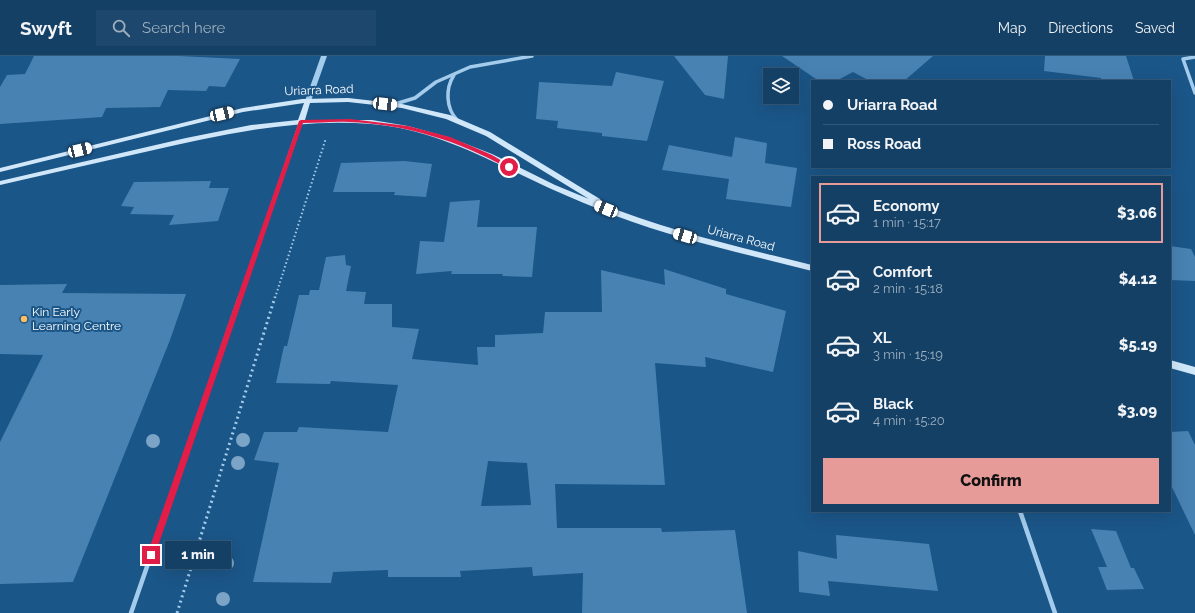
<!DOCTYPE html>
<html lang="en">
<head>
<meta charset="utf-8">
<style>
  body { margin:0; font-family:Raleway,sans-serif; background:#1d476c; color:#f1f3f6; height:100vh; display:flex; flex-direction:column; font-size:15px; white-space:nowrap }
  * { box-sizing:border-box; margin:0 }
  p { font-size:13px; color:#9dafbf }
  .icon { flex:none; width:22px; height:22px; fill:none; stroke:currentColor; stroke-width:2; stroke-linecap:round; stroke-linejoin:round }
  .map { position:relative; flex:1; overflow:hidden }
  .panel { position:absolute; left:811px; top:120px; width:360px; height:336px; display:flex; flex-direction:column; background:#144066; border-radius:0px; box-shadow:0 4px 16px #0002,0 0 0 1px #33597a }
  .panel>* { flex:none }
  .top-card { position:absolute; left:811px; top:24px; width:360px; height:88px; border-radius:0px; box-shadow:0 4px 16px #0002,0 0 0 1px #33597a; display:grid; align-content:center; height:88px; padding:0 12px; background:#144066 }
  .tools { position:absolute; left:763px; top:12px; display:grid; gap:8px }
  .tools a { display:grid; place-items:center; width:36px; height:36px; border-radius:0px; background:#144066; box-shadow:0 4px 16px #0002,0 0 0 1px #33597a; font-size:20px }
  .end { position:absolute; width:18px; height:18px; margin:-9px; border:5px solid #e11d48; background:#fff; box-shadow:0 0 0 2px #fff }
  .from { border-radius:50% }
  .bubble { position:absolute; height:28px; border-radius:0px; background:#144066; box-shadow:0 4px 16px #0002,0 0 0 1px #33597a; font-size:13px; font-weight:800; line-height:28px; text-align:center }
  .car { position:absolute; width:12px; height:24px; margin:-12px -6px; border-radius:5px; box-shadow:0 0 3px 1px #0007; background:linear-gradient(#fff 24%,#345 0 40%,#fff 0 76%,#345 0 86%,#fff 0) }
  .top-card b { display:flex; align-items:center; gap:14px; height:38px; font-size:15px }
  .top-card b+b { border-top:1px solid #33597a }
  .top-card i { width:10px; height:10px; background:#f1f3f6 }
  ul { padding:7px 0 0; list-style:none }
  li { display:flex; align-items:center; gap:12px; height:60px; margin:0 8px 6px; padding:0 4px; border:2px solid transparent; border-radius:0px }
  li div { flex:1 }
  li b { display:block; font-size:15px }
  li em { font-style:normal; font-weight:800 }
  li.current { border-color:#e69b98 }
  li>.icon { width:36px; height:36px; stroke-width:1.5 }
  .cta { display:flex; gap:8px; margin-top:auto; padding:8px 12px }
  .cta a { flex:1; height:46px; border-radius:0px; background:#e69b98; color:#111; font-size:16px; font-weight:800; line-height:46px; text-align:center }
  header { display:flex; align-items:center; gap:24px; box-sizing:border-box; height:56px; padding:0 20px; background:#144066; border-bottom:1px solid #33597a }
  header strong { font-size:19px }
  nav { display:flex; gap:22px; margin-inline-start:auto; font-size:14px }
  .search { width:280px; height:36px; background:#1d476c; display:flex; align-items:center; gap:10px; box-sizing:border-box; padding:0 14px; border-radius:0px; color:#9dafbf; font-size:15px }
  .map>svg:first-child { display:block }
</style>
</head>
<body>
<header>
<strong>Swyft</strong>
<div class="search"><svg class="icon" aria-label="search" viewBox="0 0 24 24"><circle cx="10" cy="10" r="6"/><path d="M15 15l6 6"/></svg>Search here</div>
<nav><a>Map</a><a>Directions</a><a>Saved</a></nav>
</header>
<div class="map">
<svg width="1195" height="557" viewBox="0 0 1195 557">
  <rect width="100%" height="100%" fill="#1b5688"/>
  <g fill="#4882b2" fill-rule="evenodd">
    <path d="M34 0H179L240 3 225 31 209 30 206 35 168 34 160 51 106 52 102 61 0 68V31L7 19 25 18Z"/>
    <path d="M674 0H728L724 43 705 39Z"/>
    <path d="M782 0H933L904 25H870L853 16 836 25H819Z"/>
    <path d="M1045 0H1126L1134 25H1102L1101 22 1044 15Z"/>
    <path d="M616 16 664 25 647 85 602 80V77L557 72 558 65 536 63 539 26 612 30Z"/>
    <path d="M735 81 767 87 765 107 797 112 791 151 726 143 729 123 662 114 669 89 732 101Z"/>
    <path d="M404 105 432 108 426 141 394 139 395 136H333L341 107Z"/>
    <path d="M211 125 209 132H229L218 165 169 169 174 159 130 158 134 151 121 150 134 126Z"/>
    <path d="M480 144 477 171H537L532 221 502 220 503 218H451L452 215 416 218 420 185 444 186 450 146Z"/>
    <path d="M1170 190 1191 193 1195 201V225L1170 224Z"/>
    <path d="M345 199 346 209 351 210 346 235 366 236 364 248H392V271L419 273 412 303 478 309 477 291H495V279L543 277 545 256H602L601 214 665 229 664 213 726 233V238L786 255 773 316 705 301 706 311 655 307 665 429 555 428 557 472H661L662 476 735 474 747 557H582L583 517 533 520 532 511 460 515 461 521H388V514L333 516 331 527 253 526 279 407 254 404 264 376H297L299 371 388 376 398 329 331 325 330 328 276 327 284 290H287L299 239H309L310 234H319L326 201ZM488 405 527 407 531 449 481 450Z"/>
    <path d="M67 228 62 237 186 238 170 284 73 526 0 528V386L43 299 0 298V229Z"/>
    <path d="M1188 375 1195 389V479L1170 427V376Z"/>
    <path d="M1091 473 1116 475 1131 512H1134L1144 533 1107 534 1098 511H1107Z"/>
    <path d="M836 479 929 488 938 535 828 525 830 540 799 536 798 495 837 503Z"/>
  </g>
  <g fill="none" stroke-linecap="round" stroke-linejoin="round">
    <path stroke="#a3ccec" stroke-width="2" stroke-dasharray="1.5 2.5" stroke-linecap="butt" d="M275 242 326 82"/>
    <path stroke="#a3ccec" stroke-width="3" stroke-dasharray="2 3.5" stroke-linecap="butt" d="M177 557 275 241"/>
    <g stroke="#a3ccec" stroke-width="3.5">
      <path d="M1195 1 1183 3 1195 37"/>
      <path d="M454 19C445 33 446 52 457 64"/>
      <path d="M395 48 415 42 436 26 470 11 532 0"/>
      <path d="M240 242 301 65"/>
    </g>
    <g stroke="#a3ccec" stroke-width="4.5">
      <path d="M1020 455 1055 557"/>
      <path d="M131 557 240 241"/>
    </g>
    <path fill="#a3ccec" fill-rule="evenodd" d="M321 0H327L311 45 310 46H306L305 45Z"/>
    <g fill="#d0e6f9" fill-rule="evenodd">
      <path d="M348 42 402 48 450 59 490 76 600 143 601 145 599 147C668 175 740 191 812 209V215C746 198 680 184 616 160 594 151 571 142 549 132 492 106 436 73 371 68 294 62 219 79 145 96 96 107 48 118 0 129V125L186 82 251 69 298 64 304 47 243 56 0 116V112L243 52 302 43ZM348 46 402 52 446 63 486 80 589 143 555 129 492 98 448 81 408 70 372 64H305L310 47Z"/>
      <path d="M1170 304 1195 311V319L1170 312Z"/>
    </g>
  </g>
  <g fill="#7ba4c6">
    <circle cx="243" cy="384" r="7"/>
    <circle cx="153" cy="385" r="7"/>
    <circle cx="238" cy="407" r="7"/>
    <circle cx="227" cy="507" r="7"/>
    <circle cx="223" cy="543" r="7"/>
  </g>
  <path fill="#e11d48" d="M350 63 408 70 450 81 492 99 512 111 507 112C460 85 404 68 349 66 334 65 319 67 303 67L155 499 151 503 147 499 299 65 301 64Z"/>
  <circle fill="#fdbf60" stroke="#1b5688" stroke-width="1.5" cx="24" cy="263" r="4"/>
  <g text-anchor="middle" stroke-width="4" stroke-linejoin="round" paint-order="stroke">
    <g font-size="12" fill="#fff" stroke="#1b5688">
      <text transform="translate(319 34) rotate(-2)" y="4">Uriarra Road</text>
      <text transform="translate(741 182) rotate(15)" y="4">Uriarra Road</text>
    </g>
    <g font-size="12" fill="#fff" stroke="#1b5688" text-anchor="start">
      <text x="32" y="260">Kin Early<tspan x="32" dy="14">Learning Centre</tspan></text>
    </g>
  </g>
</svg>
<div class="tools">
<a><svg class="icon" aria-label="layers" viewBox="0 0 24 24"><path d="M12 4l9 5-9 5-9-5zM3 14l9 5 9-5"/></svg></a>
</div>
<i class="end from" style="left:509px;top:111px"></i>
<i class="end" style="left:151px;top:499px"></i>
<div class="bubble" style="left:165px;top:485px;width:66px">1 min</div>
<i class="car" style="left:385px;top:48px;rotate:96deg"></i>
<i class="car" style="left:222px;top:58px;rotate:77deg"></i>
<i class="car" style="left:80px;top:94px;rotate:76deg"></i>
<i class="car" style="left:606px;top:153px;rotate:292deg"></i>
<i class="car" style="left:685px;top:180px;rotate:286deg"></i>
<div class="top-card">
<b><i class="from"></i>Uriarra Road</b>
<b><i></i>Ross Road</b>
</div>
<section class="panel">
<ul>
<li class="current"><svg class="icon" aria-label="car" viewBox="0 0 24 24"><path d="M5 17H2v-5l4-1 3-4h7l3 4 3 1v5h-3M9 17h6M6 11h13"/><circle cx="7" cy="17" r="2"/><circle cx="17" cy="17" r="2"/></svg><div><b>Economy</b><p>1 min · 15:17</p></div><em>$3.06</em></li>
<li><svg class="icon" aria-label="car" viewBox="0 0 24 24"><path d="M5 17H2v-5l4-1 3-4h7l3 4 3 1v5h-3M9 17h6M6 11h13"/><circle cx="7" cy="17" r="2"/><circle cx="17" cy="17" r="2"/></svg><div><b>Comfort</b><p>2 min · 15:18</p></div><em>$4.12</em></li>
<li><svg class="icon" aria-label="car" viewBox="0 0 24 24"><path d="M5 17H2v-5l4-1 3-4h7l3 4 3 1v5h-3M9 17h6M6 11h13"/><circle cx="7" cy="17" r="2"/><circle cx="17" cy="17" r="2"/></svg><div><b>XL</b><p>3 min · 15:19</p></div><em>$5.19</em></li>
<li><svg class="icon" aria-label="car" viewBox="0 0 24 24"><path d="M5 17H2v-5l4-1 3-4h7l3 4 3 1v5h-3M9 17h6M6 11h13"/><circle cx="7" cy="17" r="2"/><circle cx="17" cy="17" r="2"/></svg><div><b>Black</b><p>4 min · 15:20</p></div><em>$3.09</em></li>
</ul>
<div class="cta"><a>Confirm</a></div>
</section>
</div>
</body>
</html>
